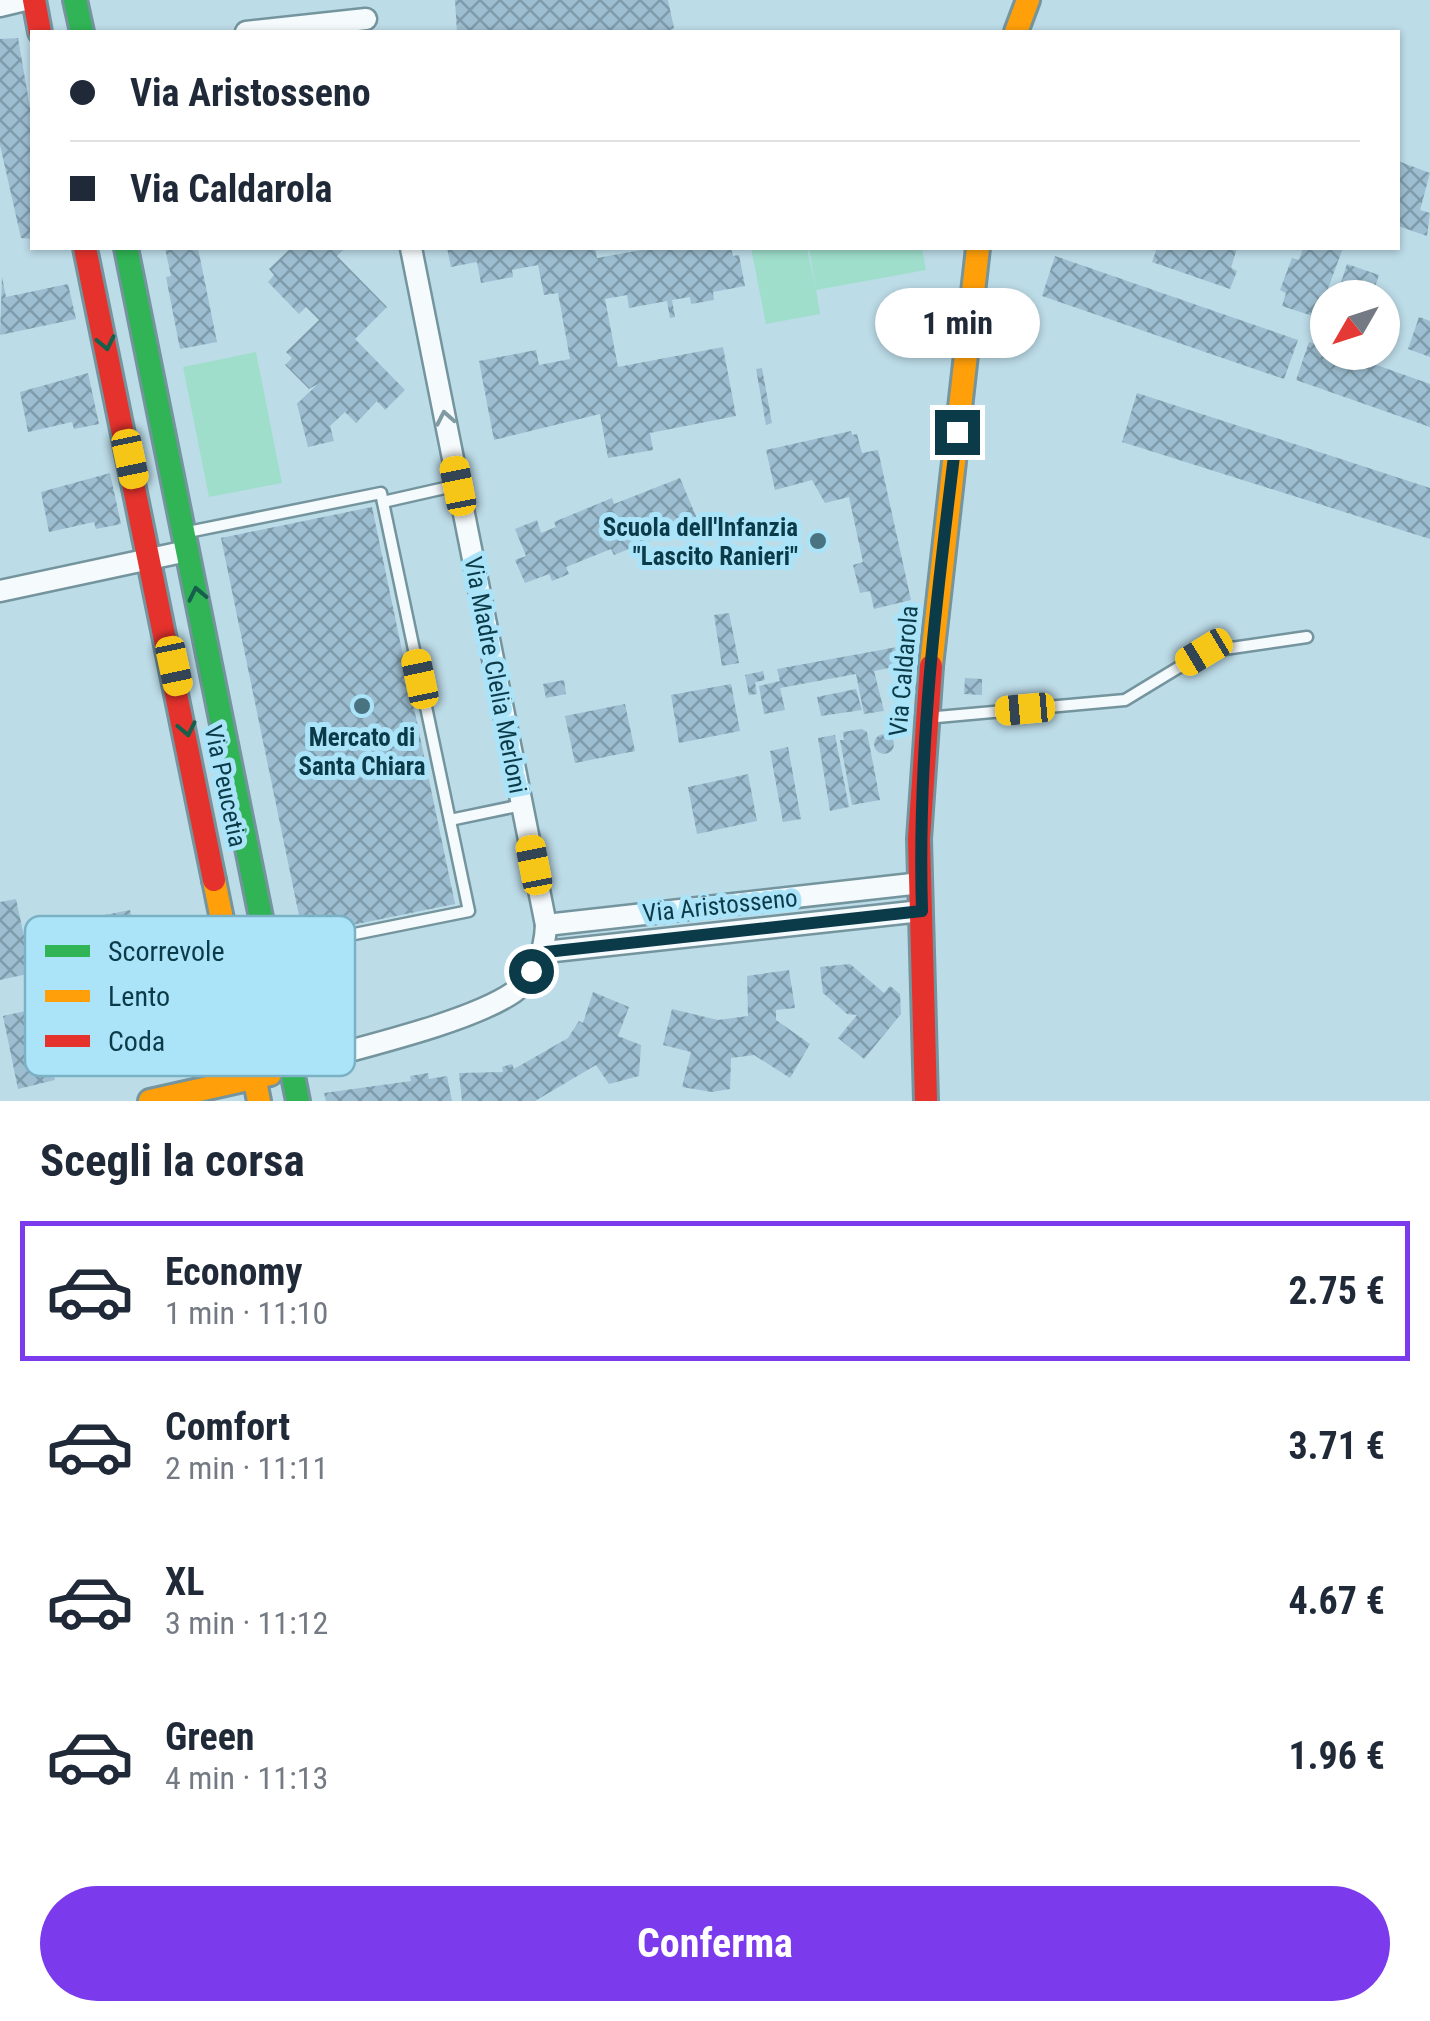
<!DOCTYPE html>
<html lang="it">
<head>
<meta charset="utf-8">
<style>
  body { margin:0; font-family:"Roboto Condensed",sans-serif; background:#f6f6f7; color:#1f2937; height:100vh; display:flex; flex-direction:column; font-size:38px; white-space:nowrap }
  * { box-sizing:border-box; margin:0 }
  p { font-size:32px; color:#747a83 }
  .icon { flex:none; width:55px; height:55px; fill:none; stroke:currentColor; stroke-width:2; stroke-linecap:round; stroke-linejoin:round }
  .map { position:relative; height:1101px; overflow:hidden }
  .details { display:flex; flex-direction:column; background:#fff; flex:1 }
  .details>* { flex:none }
  .hud { position:absolute; left:30px; top:30px; width:1370px; height:220px; border-radius:0px; box-shadow:0 2px 8px #0004; display:grid; align-content:center; height:220px; padding:0 40px; background:#fff }
  .needle { width:65px; rotate:231deg }
  .tools { position:absolute; left:1310px; top:280px; display:grid; gap:20px }
  .tools a { display:grid; place-items:center; width:90px; height:90px; border-radius:50%; background:#fff; box-shadow:0 2px 8px #0004; font-size:50px }
  .end { position:absolute; width:45px; height:45px; margin:-22px; border:12px solid #0b3a48; background:#fff; box-shadow:0 0 0 5px #fff }
  .from { border-radius:50% }
  .bubble { position:absolute; height:70px; border-radius:35px; background:#fff; box-shadow:0 2px 8px #0004; font-size:32px; font-weight:700; line-height:70px; text-align:center }
  .car { position:absolute; width:30px; height:60px; margin:-30px -15px; border-radius:12px; box-shadow:0 0 8px 2px #0007; background:linear-gradient(#f5c518 24%,#345 0 40%,#f5c518 0 76%,#345 0 86%,#f5c518 0) }
  .hud b { display:flex; align-items:center; gap:35px; height:95px; font-size:38px }
  .hud b+b { border-top:2px solid #e0e1e3 }
  .hud i { width:25px; height:25px; background:#1f2937 }
  ul { padding:0; list-style:none }
  li { display:flex; align-items:center; gap:30px; height:140px; margin:0 20px 15px; padding:0 20px; border:5px solid transparent; border-radius:0px }
  li div { flex:1 }
  li b { display:block; font-size:38px }
  li em { font-style:normal; font-weight:700 }
  li.active { border-color:#7c3aed }
  li>.icon { width:90px; height:90px; stroke-width:1.5 }
  h2 { padding:0 40px; font-size:45px; line-height:120px }
  .button { display:flex; gap:20px; margin-top:auto; padding:20px 40px }
  .button a { flex:1; height:115px; border-radius:60px; background:#7c3aed; color:#fff; font-size:40px; font-weight:700; line-height:115px; text-align:center }
  .map>svg:first-child { display:block }
</style>
</head>
<body>
<div class="map">
<svg width="1430" height="1101" viewBox="0 0 1430 1101">
  <defs>
    <pattern id="building-cross-hatch" width="8" height="8" patternUnits="userSpaceOnUse" patternTransform="scale(2.5)"><rect width="8" height="8" fill="#9dbed0"/><path d="M0 0l8 8M0 8l8-8" fill="none" stroke="#7e9bab"/></pattern>
  </defs>
  <rect width="100%" height="100%" fill="#bcdce8"/>
  <g fill="#9fdecb">
    <path d="M751 248H807L816 290 809 248H922L926 270 816 290 820 314 766 324Z"/>
    <path d="M256 352 282 483 209 497 183 367Z"/>
  </g>
  <g fill="url(#building-cross-hatch)">
    <path d="M455 0H668L674 28 666 32H457Z"/>
    <path d="M18 38 32 119V239L21 238 0 145V39Z"/>
    <path d="M1398 161 1430 173 1420 210 1430 213 1427 236 1398 226Z"/>
    <path d="M165 248H198L217 342 180 349 166 277 171 276Z"/>
    <path d="M291 248H345L337 256 387 307 355 339 405 390 385 410 377 401 356 423 345 412 330 426 334 441 308 447 297 404 318 384 309 389 285 365 292 358 286 352 319 320 306 307 299 314 268 282 274 275 269 269Z"/>
    <path d="M447 248H595L597 258 652 248H731L733 256 739 255 745 286 713 292 714 300 691 304 690 297 672 300 675 317 670 318 667 301 629 308 627 295 605 299 618 367 723 347 736 416 650 433 653 450 608 458 600 414 494 440 479 361 536 350 539 365 570 359 558 293 544 295 538 265 512 270 513 277 481 283 477 262 451 267Z"/>
    <path d="M1157 248H1237L1231 268 1237 271 1230 289 1152 262Z"/>
    <path d="M1303 248H1343L1323 302 1328 304V321L1282 306 1286 293 1280 290 1292 258 1299 260Z"/>
    <path d="M1055 256 1298 340 1284 379 1042 296Z"/>
    <path d="M1347 264 1379 275 1371 298H1336Z"/>
    <path d="M2 277 6 297 68 284 76 319 0 335Z"/>
    <path d="M1419 317 1430 321V357L1408 349Z"/>
    <path d="M1309 342 1328 348V352H1340L1430 384V427L1296 380Z"/>
    <path d="M762 368 772 423 766 425 756 369Z"/>
    <path d="M88 373 99 424 74 429 72 422 28 432 20 392Z"/>
    <path d="M1137 393 1430 488V539L1122 442Z"/>
    <path d="M851 431 852 435 857 434 862 453 878 450 911 600 874 609 870 591 860 593 853 565 863 562 849 497 825 503 812 480 775 490 766 450Z"/>
    <path d="M110 473 121 524 96 529 94 522 49 532 41 492Z"/>
    <path d="M680 478 698 521 614 555 611 549 566 567 569 574 552 581 549 574 525 583 515 560 526 556 515 529 537 520 541 533 556 527 554 522 612 498 614 504Z"/>
    <path d="M372 507 455 904 303 935 221 538Z"/>
    <path d="M729 613 739 663 722 666 714 615Z"/>
    <path d="M908 645 910 664 874 671 884 711 864 714 856 674 780 688 785 710 764 714 759 686 780 681 777 669Z"/>
    <path d="M763 671 765 680 755 682 757 694 749 695 745 675Z"/>
    <path d="M965 678 982 679V695L964 694Z"/>
    <path d="M564 680 566 694 546 698 543 684Z"/>
    <path d="M731 684 740 731 679 743 671 695Z"/>
    <path d="M856 689 862 710 821 716 817 697Z"/>
    <path d="M625 704 635 751 575 763 565 716Z"/>
    <path d="M862 729 867 732 880 800 852 805 840 740H844L843 732Z"/>
    <circle cx="884" cy="744" r="10"/>
    <path d="M835 735 849 807 830 811 818 738Z"/>
    <path d="M788 747 801 819 783 822 770 751Z"/>
    <path d="M748 774 757 821 697 834 688 787Z"/>
    <path d="M16 899 32 973 0 980V902Z"/>
    <path d="M130 910 135 936 194 924 202 963 140 976 136 955 78 967 69 922Z"/>
    <path d="M850 964 884 993 890 986 900 994 901 1014 864 1059 838 1038 857 1015 847 1014 823 993 820 967Z"/>
    <path d="M789 970 795 1008 776 1010V1020L810 1044 790 1078 754 1055 731 1058 730 1089 712 1092 682 1087 691 1052 663 1045 672 1009 718 1020 748 1016 747 976Z"/>
    <path d="M593 992 629 1007 618 1036 641 1045 639 1076 609 1084 596 1065 535 1101H462L459 1073 503 1072 502 1067 512 1064 514 1069 568 1038 579 1021 583 1023Z"/>
    <path d="M39 1008 55 1080 18 1089 3 1016Z"/>
    <path d="M428 1073 429 1079 447 1076 452 1101H326L324 1093 411 1081 410 1076Z"/>
  </g>
  <g fill="none" stroke-linecap="round" stroke-linejoin="round">
    <g stroke="#74949e" stroke-width="15">
      <g id="lane">
        <path d="M383 502 458 485"/>
        <path d="M188 532 381 493 469 911 270 951"/>
        <path d="M926 718 1125 700 1204 652 1307 637"/>
        <path d="M450 820 522 805"/>
      </g>
    </g>
    <g stroke="#74949e" stroke-width="25">
      <g id="street">
        <path d="M0 6 25 0"/>
        <path d="M246 32 366 19"/>
        <path d="M0 591 187 551"/>
        <path d="M546 925 921 883"/>
        <path d="M545 952 921 911"/>
        <path d="M291 1067C348 1050 468 1024 514 992 536 977 545 950 546 925L411 248"/>
      </g>
    </g>
    <g stroke="#74949e" stroke-width="28">
      <g id="fast">
        <path d="M75 0 82 32"/>
        <path d="M126 248 298 1101"/>
      </g>
    </g>
    <g stroke="#74949e" stroke-width="28">
      <g id="slow">
        <path d="M1016 32 1028 0"/>
        <path d="M931 666 978 248"/>
        <path d="M214 880 259 1101"/>
        <path d="M150 1101 270 1074"/>
      </g>
    </g>
    <g stroke="#74949e" stroke-width="28">
      <g id="jam">
        <path d="M34 0 40 32"/>
        <path d="M85 248 214 880"/>
        <path d="M926 1101 919 839 931 666"/>
      </g>
    </g>
    <use href="#lane" stroke="#f5fafc" stroke-width="10"/>
    <use href="#street" stroke="#f5fafc" stroke-width="20"/>
    <use href="#fast" stroke="#30b455" stroke-width="22"/>
    <use href="#slow" stroke="#ff9f0a" stroke-width="22"/>
    <use href="#jam" stroke="#e5322d" stroke-width="22"/>
  </g>
  <defs><path id="oneway-chevron" d="M-2-3.5L2.5 0L-2 3.5" fill="none" stroke-width="1.6" stroke-linecap="round" stroke-linejoin="round" transform="scale(2.5)"/></defs>
  <g stroke="#165f4c">
    <use href="#oneway-chevron" transform="translate(106 343) rotate(78)"/>
    <use href="#oneway-chevron" transform="translate(197 594) rotate(-102)"/>
    <use href="#oneway-chevron" transform="translate(187 729) rotate(78)"/>
  </g>
  <use stroke="#809aa2" href="#oneway-chevron" transform="translate(445 418) rotate(-101)"/>
  <g fill="none" stroke-linecap="round" stroke-linejoin="round">
    <path stroke="#0b3a48" stroke-width="12" d="M531 971 546 952 922 911C917 750 937 592 957 432"/>
  </g>
  <g fill="#497380" stroke="#abe4f9" stroke-width="4">
    <circle cx="818" cy="541" r="10"/>
    <circle cx="362" cy="706" r="10"/>
  </g>
  <g text-anchor="middle" stroke-width="10" stroke-linejoin="round" paint-order="stroke">
    <g font-size="25" font-weight="bold" fill="#0b3a48" stroke="#abe4f9" text-anchor="end">
      <text x="798" y="536">Scuola dell'Infanzia<tspan x="798" dy="29">"Lascito Ranieri"</tspan></text>
      <text x="362" y="746" text-anchor="middle">Mercato di<tspan x="362" dy="29">Santa Chiara</tspan></text>
    </g>
    <g font-size="25" fill="#0b3a48" stroke="#abe4f9">
      <text transform="translate(903 671) rotate(-85)" y="9">Via Caldarola</text>
      <text transform="translate(496 675) rotate(79)" y="9">Via Madre Clelia Merloni</text>
      <text transform="translate(226 786) rotate(78)" y="9">Via Peucetia</text>
      <text transform="translate(720 905) rotate(-6)" y="9">Via Aristosseno</text>
    </g>
  </g>
  <rect x="25" y="916" width="330" height="160" rx="15" fill="#abe4f9" stroke="#7bb1c4" stroke-width="2.5"/>
  <rect x="45" y="945" width="45" height="12" fill="#30b455"/>
  <rect x="45" y="990" width="45" height="12" fill="#ff9f0a"/>
  <rect x="45" y="1035" width="45" height="12" fill="#e5322d"/>
  <g font-size="28" fill="#0b3a48">
    <text x="108" y="961">Scorrevole</text>
    <text x="108" y="1006">Lento</text>
    <text x="108" y="1051">Coda</text>
  </g>
</svg>
<div class="tools">
<a><svg class="needle" viewBox="-14 -14 28 28"><path d="M0-13l5 13h-10z" fill="#e53935"/><path d="M0 13l5-13h-10z" fill="#747a83"/></svg></a>
</div>
<i class="end from" style="left:531px;top:971px"></i>
<i class="end" style="left:957px;top:432px"></i>
<div class="bubble" style="left:875px;top:288px;width:165px">1 min</div>
<i class="car" style="left:130px;top:459px;rotate:168deg"></i>
<i class="car" style="left:458px;top:486px;rotate:349deg"></i>
<i class="car" style="left:1204px;top:652px;rotate:239deg"></i>
<i class="car" style="left:174px;top:666px;rotate:168deg"></i>
<i class="car" style="left:420px;top:679px;rotate:348deg"></i>
<i class="car" style="left:1025px;top:709px;rotate:265deg"></i>
<i class="car" style="left:534px;top:865px;rotate:349deg"></i>
<div class="hud">
<b><i class="from"></i>Via Aristosseno</b>
<b><i></i>Via Caldarola</b>
</div>
</div>
<section class="details">
<h2>Scegli la corsa</h2>
<ul>
<li class="active"><svg class="icon" aria-label="car" viewBox="0 0 24 24"><path d="M5 17H2v-5l4-1 3-4h7l3 4 3 1v5h-3M9 17h6M6 11h13"/><circle cx="7" cy="17" r="2"/><circle cx="17" cy="17" r="2"/></svg><div><b>Economy</b><p>1 min · 11:10</p></div><em>2.75 €</em></li>
<li><svg class="icon" aria-label="car" viewBox="0 0 24 24"><path d="M5 17H2v-5l4-1 3-4h7l3 4 3 1v5h-3M9 17h6M6 11h13"/><circle cx="7" cy="17" r="2"/><circle cx="17" cy="17" r="2"/></svg><div><b>Comfort</b><p>2 min · 11:11</p></div><em>3.71 €</em></li>
<li><svg class="icon" aria-label="car" viewBox="0 0 24 24"><path d="M5 17H2v-5l4-1 3-4h7l3 4 3 1v5h-3M9 17h6M6 11h13"/><circle cx="7" cy="17" r="2"/><circle cx="17" cy="17" r="2"/></svg><div><b>XL</b><p>3 min · 11:12</p></div><em>4.67 €</em></li>
<li><svg class="icon" aria-label="car" viewBox="0 0 24 24"><path d="M5 17H2v-5l4-1 3-4h7l3 4 3 1v5h-3M9 17h6M6 11h13"/><circle cx="7" cy="17" r="2"/><circle cx="17" cy="17" r="2"/></svg><div><b>Green</b><p>4 min · 11:13</p></div><em>1.96 €</em></li>
</ul>
<div class="button"><a>Conferma</a></div>
</section>
</body>
</html>
